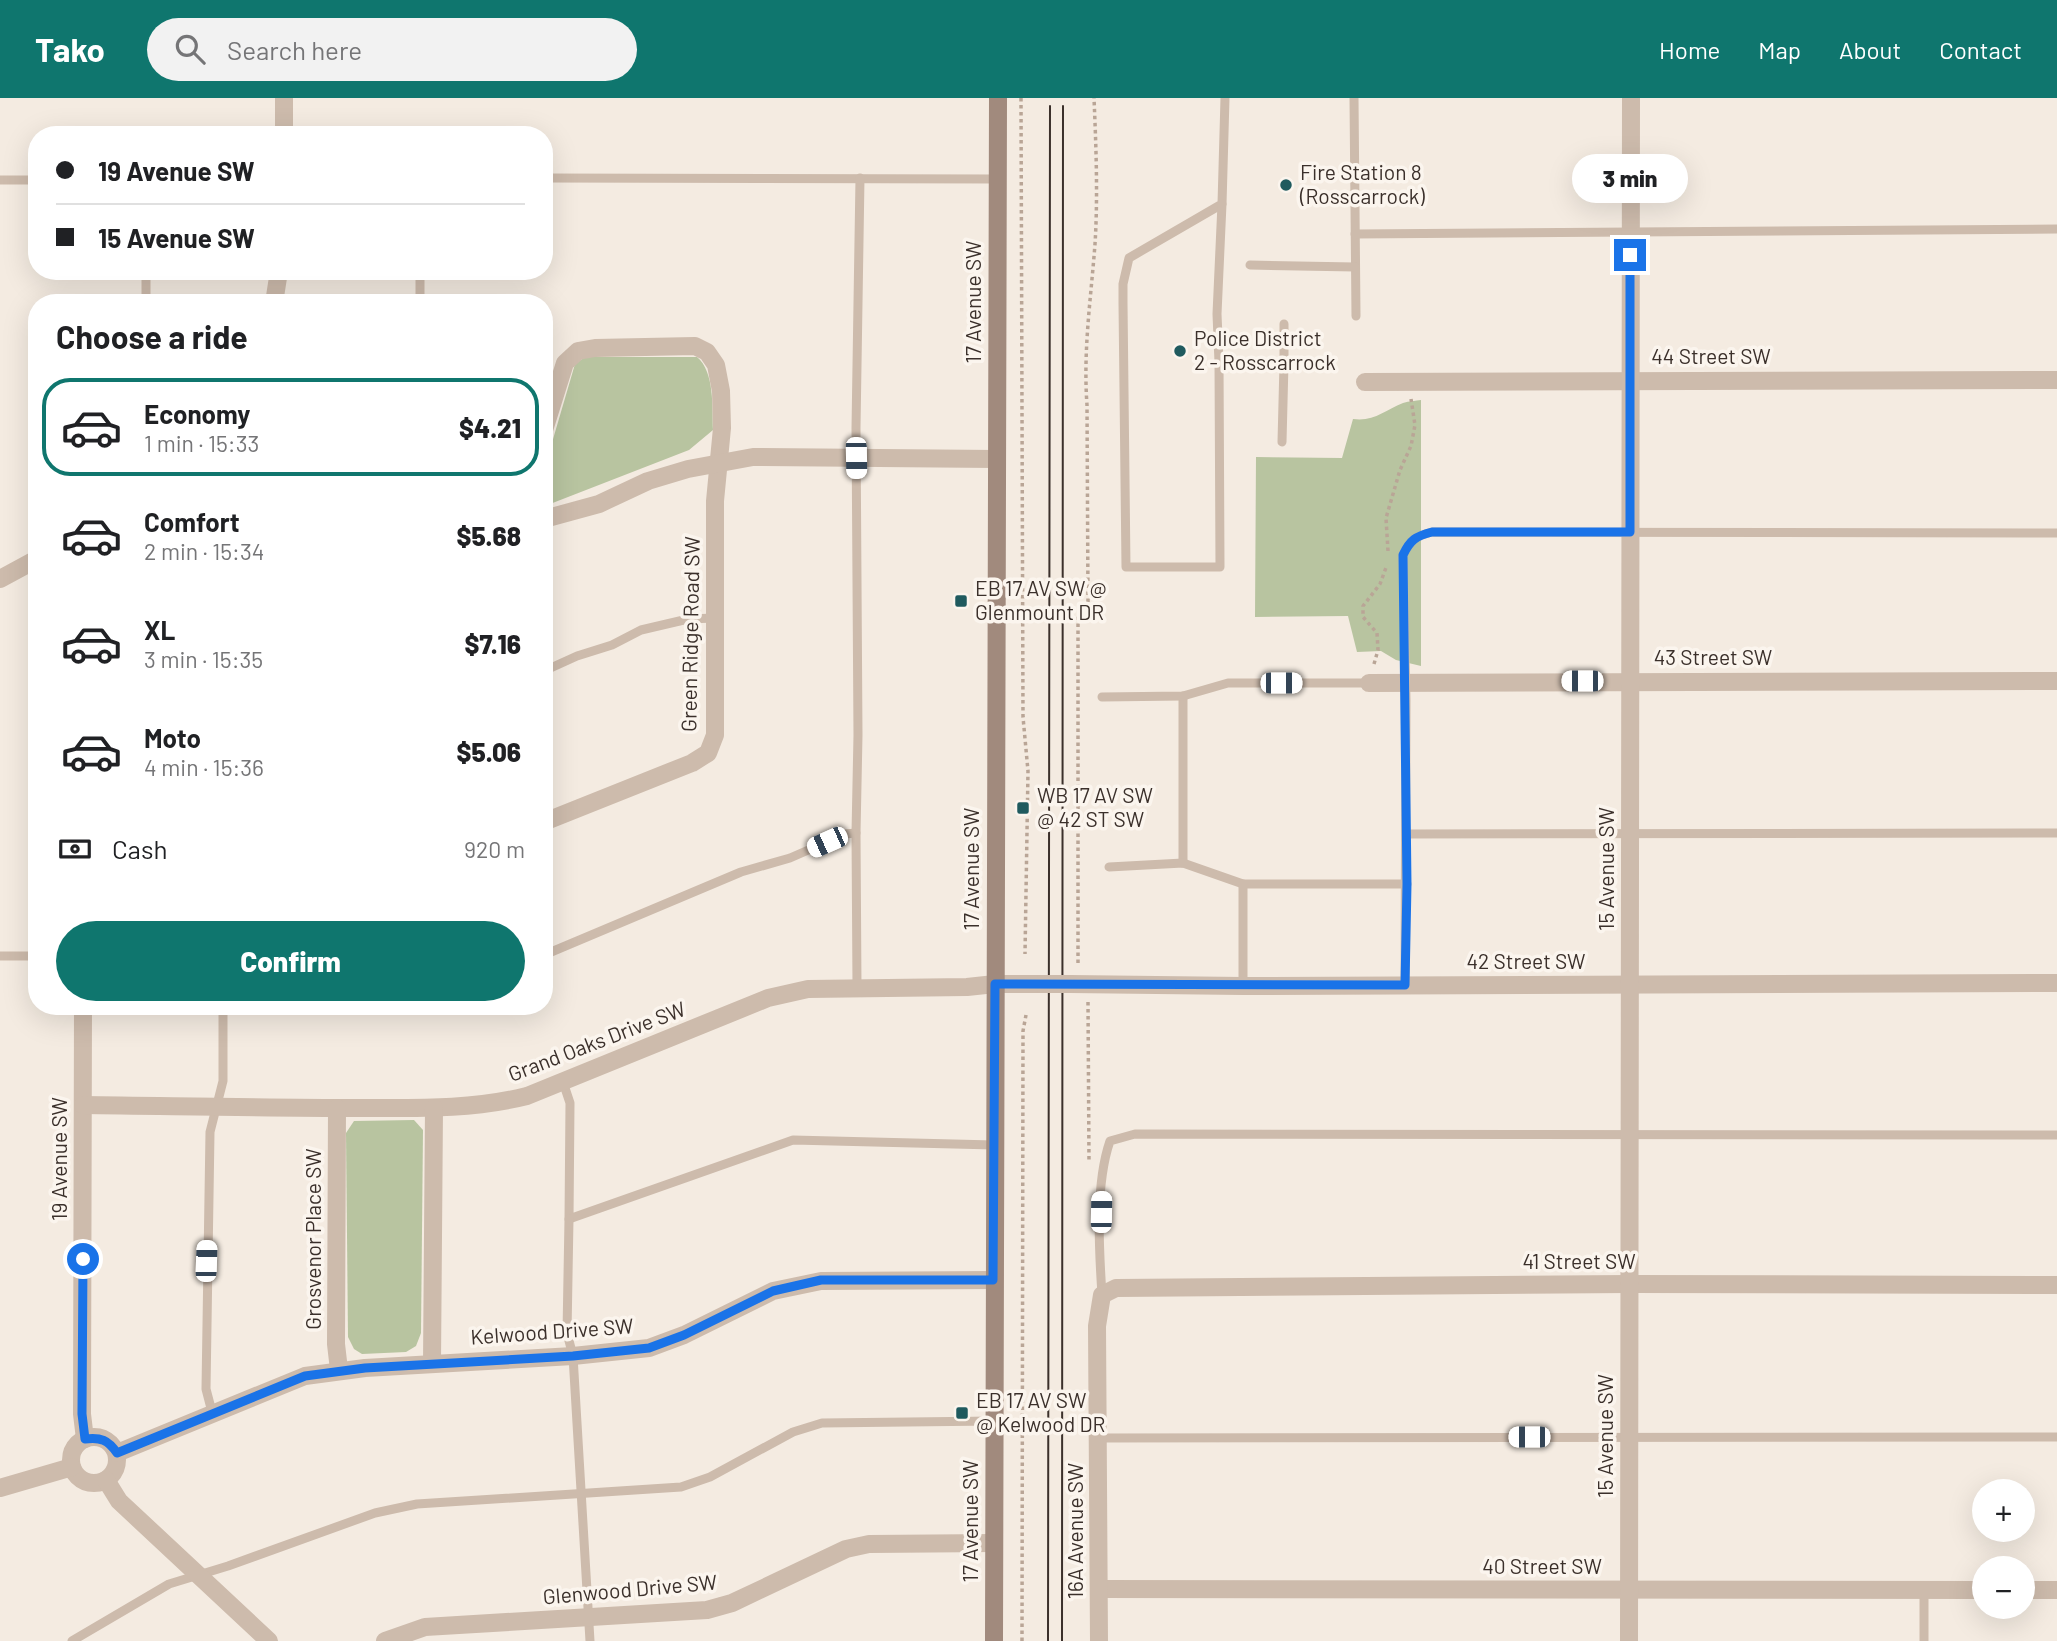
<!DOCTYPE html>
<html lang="en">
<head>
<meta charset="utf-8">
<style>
  body { margin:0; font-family:Barlow,sans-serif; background:#f2f2f2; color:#202124; height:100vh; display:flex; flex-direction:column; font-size:26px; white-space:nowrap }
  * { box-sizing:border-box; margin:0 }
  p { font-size:23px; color:#757577 }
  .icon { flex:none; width:38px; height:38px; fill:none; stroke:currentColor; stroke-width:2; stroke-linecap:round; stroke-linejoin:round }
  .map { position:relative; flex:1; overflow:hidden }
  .sheet { position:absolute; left:28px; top:196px; width:525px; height:721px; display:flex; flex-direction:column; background:#fff; border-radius:28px; box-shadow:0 7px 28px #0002 }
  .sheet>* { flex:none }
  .hud { position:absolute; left:28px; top:28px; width:525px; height:154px; border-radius:28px; box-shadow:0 7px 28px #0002; display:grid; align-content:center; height:154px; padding:0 28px; background:#fff }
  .controls { position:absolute; left:1972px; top:1381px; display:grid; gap:14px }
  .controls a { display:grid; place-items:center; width:63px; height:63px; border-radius:50%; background:#fff; box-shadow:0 7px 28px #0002; font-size:35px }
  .end { position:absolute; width:32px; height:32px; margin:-16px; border:9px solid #1a73e8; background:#fff; box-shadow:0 0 0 4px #fff }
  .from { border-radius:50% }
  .bubble { position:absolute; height:49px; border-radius:24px; background:#fff; box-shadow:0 7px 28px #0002; font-size:23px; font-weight:800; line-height:49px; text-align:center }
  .car { position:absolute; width:21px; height:42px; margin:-21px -10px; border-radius:9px; box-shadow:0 0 5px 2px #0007; background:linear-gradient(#fff 24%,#345 0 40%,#fff 0 76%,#345 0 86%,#fff 0) }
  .hud b { display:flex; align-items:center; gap:24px; height:66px; font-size:26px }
  .hud b+b { border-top:2px solid #e0e0e0 }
  .hud i { width:18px; height:18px; background:#202124 }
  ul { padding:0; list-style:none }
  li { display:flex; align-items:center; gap:21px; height:98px; margin:0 14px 10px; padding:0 14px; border:4px solid transparent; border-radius:28px }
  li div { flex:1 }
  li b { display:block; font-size:26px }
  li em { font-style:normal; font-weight:800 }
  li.active { border-color:#0f766e }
  li>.icon { width:63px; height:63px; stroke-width:1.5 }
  h2 { padding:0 28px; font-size:32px; line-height:84px }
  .pay { display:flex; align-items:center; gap:18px; height:77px; padding:0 28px; font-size:26px }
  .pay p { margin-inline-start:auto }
  .cta { display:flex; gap:14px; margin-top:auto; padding:14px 28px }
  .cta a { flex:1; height:80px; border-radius:42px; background:#0f766e; color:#fff; font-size:28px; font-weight:800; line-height:80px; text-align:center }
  header { display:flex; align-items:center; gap:42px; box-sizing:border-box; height:98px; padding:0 35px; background:#0f766e; color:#fff }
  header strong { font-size:33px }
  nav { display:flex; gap:38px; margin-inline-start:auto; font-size:24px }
  .search { width:490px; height:63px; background:#f2f2f2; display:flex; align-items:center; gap:18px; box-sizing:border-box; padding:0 24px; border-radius:38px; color:#757577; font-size:26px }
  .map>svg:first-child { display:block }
</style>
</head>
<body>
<header>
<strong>Tako</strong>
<div class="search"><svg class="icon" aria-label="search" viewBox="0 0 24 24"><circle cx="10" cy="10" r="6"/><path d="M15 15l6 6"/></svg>Search here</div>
<nav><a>Home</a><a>Map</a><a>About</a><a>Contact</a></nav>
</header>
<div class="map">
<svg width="2057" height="1543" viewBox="0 0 2057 1543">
  <rect width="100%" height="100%" fill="#f4ebe1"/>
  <g fill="#b8c4a0">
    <path d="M585 259H697C715 274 712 310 713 332L689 352 550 406 544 401V372L575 266Z"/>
    <path d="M1421 302V568L1396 562 1381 553 1357 554 1348 518 1255 519 1256 359 1342 360 1353 321C1374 324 1385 312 1403 305 1409 303 1416 303 1421 302Z"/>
    <path d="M414 1022 423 1032 421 1235 416 1248 406 1254 362 1256 354 1251 348 1239 346 1035 354 1023Z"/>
  </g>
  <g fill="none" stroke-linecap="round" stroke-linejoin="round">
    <g stroke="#b9a596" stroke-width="3.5" stroke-dasharray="3.5 3.5" stroke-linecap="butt">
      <path d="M1021 0 1023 619 1028 673 1025 856"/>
      <path d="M1388 453 1386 420 1400 372 1411 348 1415 327 1411 301"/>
      <path d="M1374 566 1378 552 1377 535 1363 519V508L1380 486 1387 467"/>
      <path d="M1078 865V520L1088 505 1087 307C1083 252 1091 200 1095 146 1098 99 1096 47 1094 0"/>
      <path d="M1088 904 1089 1063"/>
      <path d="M1022 1543 1023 933 1026 917"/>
    </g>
    <g stroke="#cdbbac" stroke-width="9">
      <path d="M1225 0 1222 106 1129 160 1123 186V205L1126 469H1220L1219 264 1284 265V226"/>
      <path d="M1354 0 1356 218"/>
      <path d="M544 80 998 81"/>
      <path d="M0 82H37"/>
      <path d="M1355 136 2057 131"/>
      <path d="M1250 167 1355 169"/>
      <path d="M420 173V205"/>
      <path d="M146 205V173"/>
      <path d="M1219 264 1217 216 1222 106"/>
      <path d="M1282 344 1284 265"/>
      <path d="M544 573 577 558 612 547 641 532 688 521 715 520"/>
      <path d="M1183 598V765"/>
      <path d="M1102 599 1183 598 1228 585H1369"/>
      <path d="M1406 736 2057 735"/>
      <path d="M1109 769 1183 765 1243 786H1407"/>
      <path d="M1243 786V888"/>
      <path d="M544 857 741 774 790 760 845 736 856 735"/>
      <path d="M0 858H37"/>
      <path d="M1405 887 1406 602 1403 457C1410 442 1416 438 1432 434L2057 435"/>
      <path d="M857 889 856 735 858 637 856 330 860 80"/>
      <path d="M563 984 570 1005 569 1121 793 1042 994 1047"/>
      <path d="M569 1121 567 1235 573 1258 590 1543"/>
      <path d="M1102 1197C1099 1151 1095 1086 1110 1043L1135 1036 2057 1037"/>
      <path d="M212 1314 206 1291 210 1034 223 983V908"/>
      <path d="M1099 1340 2057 1339"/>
      <path d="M72 1543 169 1486 228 1468 375 1415 417 1406 681 1389 710 1379 793 1334 822 1325 994 1323"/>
      <path d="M1924 1543V1493"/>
    </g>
    <g stroke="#cdbbac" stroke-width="18">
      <path d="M284 37V0"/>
      <path d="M274 205 279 173"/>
      <path d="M1365 284 2057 282"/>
      <path d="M544 332 565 265 578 253 595 250 695 248 707 254 716 267 721 293 722 330 715 403V637L708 655 692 665 544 724"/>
      <path d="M544 421 599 406 648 383 688 371 753 359 996 361"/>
      <path d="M0 481 37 461"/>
      <path d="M1369 585 2057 583"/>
      <path d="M1070 886 1243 888 2057 885"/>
      <path d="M83 908 82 1316 85 1341"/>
      <path d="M83 1007C174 1008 266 1010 357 1010 415 1010 471 1012 527 998L768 900 808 891 967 889 995 886H1041"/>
      <path d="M337 1010 336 1246 339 1272"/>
      <path d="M432 1266 434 1010"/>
      <circle cx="94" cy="1362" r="23"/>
      <path d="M117 1355 305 1278 365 1270 573 1258 649 1250 684 1237 773 1193 821 1183 993 1182"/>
      <path d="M106 1382 119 1403 269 1543"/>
      <path d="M0 1390 72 1369"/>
      <path d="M1099 1491 1984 1492"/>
      <path d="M2023 1492H2057"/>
      <path d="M385 1543 425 1529 707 1512 732 1505 846 1451 869 1446 994 1445"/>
      <path d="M1099 1543 1097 1228 1102 1197 1116 1190 1629 1186 2057 1187"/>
      <path d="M1629 1543 1631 0"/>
    </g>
    <path stroke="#a18a7d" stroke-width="18" d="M994 1543 998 0"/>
    <g stroke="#3b302b" stroke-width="2">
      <path d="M1048 1543 1050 8"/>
      <path d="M1062 1543 1063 8"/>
    </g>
    <path stroke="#cdbbac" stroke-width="18" d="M1041 886H1070"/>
  </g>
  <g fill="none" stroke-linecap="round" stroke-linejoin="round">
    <path stroke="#1a73e8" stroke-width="9" d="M83 1161 82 1316 85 1341C101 1339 108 1342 117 1355L305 1278 365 1270 573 1258 649 1250 684 1237 773 1193 821 1182H993L995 886 1405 887 1407 786 1403 457C1410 442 1416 438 1432 434H1630V157"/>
  </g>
  <g fill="#1f5a5e" stroke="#fbf5ee" stroke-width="2.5">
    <circle cx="1286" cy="87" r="7"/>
    <circle cx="1180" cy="253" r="7"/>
    <rect x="954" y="496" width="14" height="14" rx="3.5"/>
    <rect x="1016" y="703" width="14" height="14" rx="3.5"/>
    <rect x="955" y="1308" width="14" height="14" rx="3.5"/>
  </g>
  <g text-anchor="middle" stroke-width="7" stroke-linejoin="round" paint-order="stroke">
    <g font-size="21" fill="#3b302b" stroke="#fbf5ee" text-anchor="start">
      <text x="1300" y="82">Fire Station 8<tspan x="1300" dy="24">(Rosscarrock)</tspan></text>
      <text x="1194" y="248">Police District<tspan x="1194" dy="24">2 - Rosscarrock</tspan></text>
      <text x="975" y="498">EB 17 AV SW @<tspan x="975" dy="24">Glenmount DR</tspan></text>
      <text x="1037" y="705">WB 17 AV SW<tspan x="1037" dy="24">@ 42 ST SW</tspan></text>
      <text x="976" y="1310">EB 17 AV SW<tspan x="976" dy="24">@ Kelwood DR</tspan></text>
    </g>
    <g font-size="21" fill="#3b302b" stroke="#fbf5ee">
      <text transform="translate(974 204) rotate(-90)" y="7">17 Avenue SW</text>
      <text x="1711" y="266">44 Street SW</text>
      <text transform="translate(691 536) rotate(-89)" y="7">Green Ridge Road SW</text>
      <text x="1713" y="567">43 Street SW</text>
      <text transform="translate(972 771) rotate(-90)" y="7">17 Avenue SW</text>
      <text transform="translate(1607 771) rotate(-90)" y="7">15 Avenue SW</text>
      <text x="1526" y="871">42 Street SW</text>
      <text transform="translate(597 944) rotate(-21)" y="7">Grand Oaks Drive SW</text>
      <text transform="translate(60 1061) rotate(-90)" y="7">19 Avenue SW</text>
      <text transform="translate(314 1141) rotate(-90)" y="7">Grosvenor Place SW</text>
      <text x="1579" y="1171">41 Street SW</text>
      <text transform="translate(552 1234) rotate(-4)" y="7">Kelwood Drive SW</text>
      <text transform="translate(1606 1338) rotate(-90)" y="7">15 Avenue SW</text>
      <text transform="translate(971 1423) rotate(-90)" y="7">17 Avenue SW</text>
      <text transform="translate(1076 1433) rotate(-90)" y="7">16A Avenue SW</text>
      <text x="1542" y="1476">40 Street SW</text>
      <text transform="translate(630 1492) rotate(-5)" y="7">Glenwood Drive SW</text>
    </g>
  </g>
</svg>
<div class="controls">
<a>+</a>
<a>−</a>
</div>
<i class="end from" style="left:83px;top:1161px"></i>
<i class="end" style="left:1630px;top:157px"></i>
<div class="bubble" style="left:1572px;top:56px;width:116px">3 min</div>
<i class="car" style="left:856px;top:360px;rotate:179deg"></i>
<i class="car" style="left:1582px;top:583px;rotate:270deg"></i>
<i class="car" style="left:1281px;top:585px;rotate:90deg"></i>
<i class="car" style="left:827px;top:744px;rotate:246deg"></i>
<i class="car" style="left:1101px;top:1114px;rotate:1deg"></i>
<i class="car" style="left:206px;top:1163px;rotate:2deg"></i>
<i class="car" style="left:1529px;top:1339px;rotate:270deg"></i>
<div class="hud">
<b><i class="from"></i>19 Avenue SW</b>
<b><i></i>15 Avenue SW</b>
</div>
<section class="sheet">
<h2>Choose a ride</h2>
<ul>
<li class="active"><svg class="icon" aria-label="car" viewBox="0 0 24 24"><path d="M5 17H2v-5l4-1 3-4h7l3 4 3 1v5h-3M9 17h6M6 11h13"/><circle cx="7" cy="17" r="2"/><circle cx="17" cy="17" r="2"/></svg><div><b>Economy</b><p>1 min · 15:33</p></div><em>$4.21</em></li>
<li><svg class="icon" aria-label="car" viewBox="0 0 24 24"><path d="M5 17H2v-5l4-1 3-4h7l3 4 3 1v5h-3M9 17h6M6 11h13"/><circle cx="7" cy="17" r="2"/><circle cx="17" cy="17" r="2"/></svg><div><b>Comfort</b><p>2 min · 15:34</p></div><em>$5.68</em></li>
<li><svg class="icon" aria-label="car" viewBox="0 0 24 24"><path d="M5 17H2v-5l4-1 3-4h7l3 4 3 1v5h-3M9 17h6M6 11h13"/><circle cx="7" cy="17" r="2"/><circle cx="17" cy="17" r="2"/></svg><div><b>XL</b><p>3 min · 15:35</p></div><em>$7.16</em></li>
<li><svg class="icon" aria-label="car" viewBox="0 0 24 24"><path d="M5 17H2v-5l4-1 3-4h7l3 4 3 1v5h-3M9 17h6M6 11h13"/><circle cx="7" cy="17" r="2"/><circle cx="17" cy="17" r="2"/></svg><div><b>Moto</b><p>4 min · 15:36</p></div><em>$5.06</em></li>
</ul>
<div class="pay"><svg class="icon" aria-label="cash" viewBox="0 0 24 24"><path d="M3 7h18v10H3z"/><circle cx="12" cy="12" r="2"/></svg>Cash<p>920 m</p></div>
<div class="cta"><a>Confirm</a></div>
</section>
</div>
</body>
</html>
